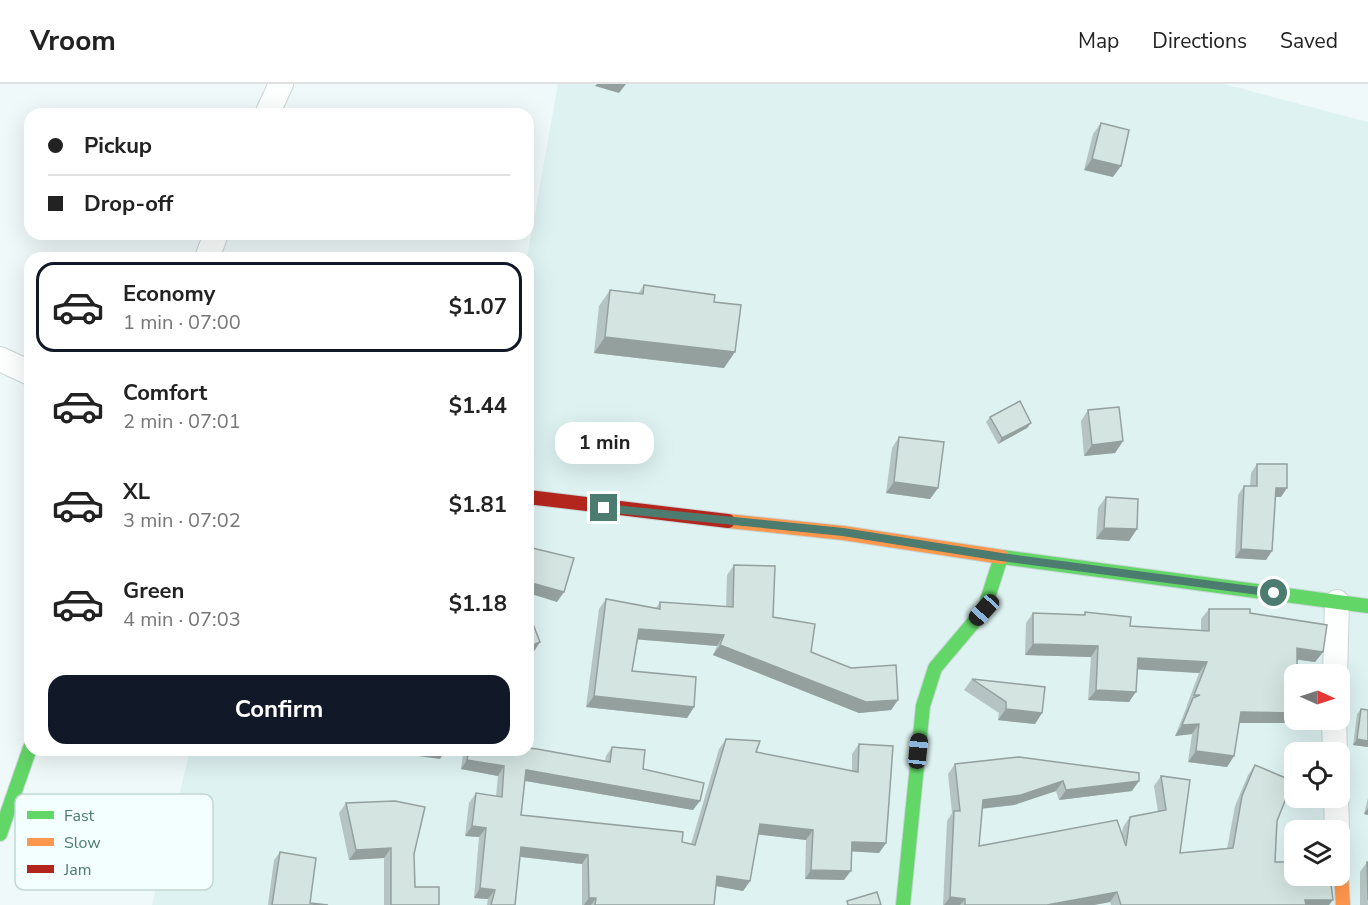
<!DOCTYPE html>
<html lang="en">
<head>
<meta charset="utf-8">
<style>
  body { margin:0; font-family:"Nunito Sans",sans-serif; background:#f2f2f2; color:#222; height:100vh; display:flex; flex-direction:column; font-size:22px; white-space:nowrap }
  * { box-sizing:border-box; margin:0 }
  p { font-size:20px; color:#767676 }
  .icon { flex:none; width:33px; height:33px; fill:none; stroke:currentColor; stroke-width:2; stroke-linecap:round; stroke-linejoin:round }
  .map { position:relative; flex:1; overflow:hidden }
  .drawer { position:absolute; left:24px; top:168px; width:510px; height:504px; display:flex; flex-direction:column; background:#fff; border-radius:18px; box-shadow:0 6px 24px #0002 }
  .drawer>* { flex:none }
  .top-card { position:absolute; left:24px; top:24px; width:510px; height:132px; border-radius:18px; box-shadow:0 6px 24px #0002; display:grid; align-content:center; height:132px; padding:0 24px; background:#fff }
  .needle { width:39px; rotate:93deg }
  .tools { position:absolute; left:1284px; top:580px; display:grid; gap:12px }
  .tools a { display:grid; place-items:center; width:66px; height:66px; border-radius:12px; background:#fff; box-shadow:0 6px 24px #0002; font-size:30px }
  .end { position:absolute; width:27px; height:27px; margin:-14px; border:8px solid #4c7b6f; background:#fff; box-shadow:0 0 0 3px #fff }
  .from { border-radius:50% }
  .bubble { position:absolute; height:42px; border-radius:18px; background:#fff; box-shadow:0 6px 24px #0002; font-size:20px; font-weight:700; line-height:42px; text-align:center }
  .car { position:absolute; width:18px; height:36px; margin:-18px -9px; border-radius:8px; box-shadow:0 0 4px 2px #0007; background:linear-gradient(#222 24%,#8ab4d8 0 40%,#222 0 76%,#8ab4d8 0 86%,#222 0) }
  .top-card b { display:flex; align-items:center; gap:21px; height:57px; font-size:22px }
  .top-card b+b { border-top:2px solid #e0e0e0 }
  .top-card i { width:15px; height:15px; background:#222 }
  ul { padding:10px 0 0; list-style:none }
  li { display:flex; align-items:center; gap:18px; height:90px; margin:0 12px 9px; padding:0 12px; border:3px solid transparent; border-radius:18px }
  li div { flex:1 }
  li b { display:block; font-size:22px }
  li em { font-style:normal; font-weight:700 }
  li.selected { border-color:#111827 }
  li>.icon { width:54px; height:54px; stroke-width:1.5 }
  .action { display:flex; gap:12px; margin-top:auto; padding:12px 24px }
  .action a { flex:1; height:69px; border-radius:18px; background:#111827; color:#fff; font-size:24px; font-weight:700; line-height:69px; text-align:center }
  header { display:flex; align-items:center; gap:36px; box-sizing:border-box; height:84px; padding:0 30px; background:#fff; border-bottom:2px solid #e0e0e0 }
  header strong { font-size:28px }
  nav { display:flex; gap:33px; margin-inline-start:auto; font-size:21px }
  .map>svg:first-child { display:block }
</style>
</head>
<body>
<header>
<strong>Vroom</strong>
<nav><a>Map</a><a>Directions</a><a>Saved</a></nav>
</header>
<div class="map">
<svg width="1368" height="821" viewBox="0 0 1368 821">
  <rect width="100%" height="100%" fill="#eff9f9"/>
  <path fill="#ddf2f1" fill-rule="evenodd" d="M558 0H1224L1368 38V821H152L190 666H528L527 174ZM1294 591H1340V636H1294ZM1294 669H1340V714H1294ZM1294 747H1340V792H1294Z"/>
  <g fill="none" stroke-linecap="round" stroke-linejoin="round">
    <g stroke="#c8d6d5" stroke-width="26">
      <g id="street">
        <path d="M267 30 281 0"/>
        <path d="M207 174 216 150"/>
        <path d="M0 275 30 289"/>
        <path d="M1335 591 1337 518"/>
        <path d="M1334 636 1335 669"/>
        <path d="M1336 714 1337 747"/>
      </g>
    </g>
    <g stroke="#c8d6d5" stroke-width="16">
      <g id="fast">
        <path d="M1002 473 1368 522"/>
        <path d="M0 750 30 664"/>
        <path d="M903 821 923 622 935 584 984 526 1001 473"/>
      </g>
    </g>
    <g stroke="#c8d6d5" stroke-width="16">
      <g id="slow">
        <path d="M728 437 843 449 1002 473"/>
        <path d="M1340 773 1343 821"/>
      </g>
    </g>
    <g stroke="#c8d6d5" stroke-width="16">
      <path id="jam" d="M528 413 728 437"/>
    </g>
    <use href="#street" stroke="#fdfefe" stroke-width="24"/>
    <use href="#fast" stroke="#63d668" stroke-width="14"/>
    <use href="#slow" stroke="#ff974d" stroke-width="14"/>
    <use href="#jam" stroke="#b3261e" stroke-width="14"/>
  </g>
  <g fill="#b5c4c2">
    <path d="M1101 39 1113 93 1084 86 1093 50Z"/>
    <path d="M644 201 714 218 724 284 594 269 599 222 610 206 638 210Z"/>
    <path d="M1088 326 1123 357 1115 369 1084 372 1081 337Z"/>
    <path d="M990 333 1031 339 1027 344 998 360 986 338Z"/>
    <path d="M899 353 938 404 930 415 886 409 892 364Z"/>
    <path d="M1257 380 1281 413H1275L1266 476 1235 474 1238 411 1244 402H1250L1251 389Z"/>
    <path d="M1106 413 1137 445 1129 457 1096 455 1098 424Z"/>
    <path d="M734 481 773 533 811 568 898 616 891 626 859 629 713 571 717 562 638 555 632 587 694 623 687 634 586 623 599 525 606 515 656 524 660 518 726 523 727 491Z"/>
    <path d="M1209 525 1250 529 1323 568 1315 578 1297 576 1294 591V631L1288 639H1239L1234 672 1227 683 1188 678 1192 650 1175 652 1187 622V621L1199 589 1137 585 1129 618 1088 616 1091 573 1025 571 1026 539 1033 529 1084 531 1085 528 1130 542 1201 547V535Z"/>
    <path d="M972 595 1042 629 1035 640 998 636 999 629 964 606Z"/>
    <path d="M1361 625 1368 626V663L1353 661 1357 630Z"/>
    <path d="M726 655 756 668 852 687V670L859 660 886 759 879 769 851 767 844 796 805 795 806 756 758 750 750 797 743 807 716 802 714 821H582V780L520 773 515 821H487L488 815 474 814 479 753 465 752 469 719 476 709 496 712 498 692 461 685 463 670 466 666H528L605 677 606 672 612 663 643 685 693 726 525 697 521 731 691 760 719 665Z"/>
    <path d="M955 680 1132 707 1059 716 1056 707 1014 721 982 725 979 762 1122 750 1123 743 1130 733 1158 728 1154 702 1161 692 1180 769 1227 765 1235 722 1248 691 1255 681 1277 737 1275 778 1329 821H1111L1110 818 1094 821H943L947 737 952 729 948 690Z"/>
    <path d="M1368 714V731L1364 730Z"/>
    <path d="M346 719 414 770 415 803 439 821H384V774L349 776 339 729Z"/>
    <path d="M280 768 310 819 328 821H268L274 776Z"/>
    <path d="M1367 778 1368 821H1360V788Z"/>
  </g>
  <g fill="#94a09e">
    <path d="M597 0H626L619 9 595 2Z"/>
    <path d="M1092 75 1121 82 1113 93 1084 86Z"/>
    <path d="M605 253 735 268 724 284 594 269Z"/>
    <path d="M1031 339 1027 344 998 360 1002 354Z"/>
    <path d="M1123 357 1115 369 1084 372 1092 361Z"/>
    <path d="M894 398 938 404 930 415 886 409Z"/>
    <path d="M1276 404H1287L1281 413H1269Z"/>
    <path d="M1104 444 1137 445 1129 457 1096 455Z"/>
    <path d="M1241 465 1272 467 1266 476 1235 474Z"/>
    <path d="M528 498 564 508 557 518 528 509Z"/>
    <path d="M639 545 724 551 717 562 632 555Z"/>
    <path d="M540 558 533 569 528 571V563Z"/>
    <path d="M1033 560 1098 562 1091 573 1025 571Z"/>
    <path d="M720 561 898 616 891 626 859 629 713 571Z"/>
    <path d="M1297 564 1323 568 1315 578 1289 574Z"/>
    <path d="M1138 574 1207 578 1199 589 1130 585Z"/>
    <path d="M1096 606 1136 608 1129 618 1088 616Z"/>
    <path d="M594 612 694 623 687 634 586 623Z"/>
    <path d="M1006 625 1042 629 1035 640 998 636Z"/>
    <path d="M1241 628 1294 629V631L1288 639H1233Z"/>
    <path d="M1199 640 1192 650 1175 652 1182 641Z"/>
    <path d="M1357 655 1368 657V663L1353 661Z"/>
    <path d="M414 666H446L440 675 411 671Z"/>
    <path d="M1196 667 1234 672 1227 683 1188 678Z"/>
    <path d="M467 676 504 682 498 692 461 685Z"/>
    <path d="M526 686 700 717 693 726 520 696Z"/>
    <path d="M1063 697 1056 707 1014 721 976 725 983 716Z"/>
    <path d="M1139 697 1132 707 1059 716 1066 706Z"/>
    <path d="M1368 724V731L1364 730Z"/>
    <path d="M760 740 813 746 806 756 753 750Z"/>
    <path d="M472 742 486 744 479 753 465 752Z"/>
    <path d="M852 758 886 759 879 769 845 767Z"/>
    <path d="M521 763 588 771 582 780 514 772Z"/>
    <path d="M391 764 384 774 349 776 356 766Z"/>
    <path d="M811 786 851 787 844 796 805 795Z"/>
    <path d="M717 792 750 797 743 807 711 801Z"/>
    <path d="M480 804 495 806 488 815 474 814Z"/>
    <path d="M1117 808 1110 818 1094 821H1047Z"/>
    <path d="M950 813 965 815 960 821H944Z"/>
    <path d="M589 814H596L591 821H584Z"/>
    <path d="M1305 816H1333L1329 821H1302Z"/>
  </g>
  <g fill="#d3e4e1" stroke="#94a09e" stroke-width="1.5">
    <path d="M1101 39 1129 46 1121 82 1092 75Z"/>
    <path d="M644 201 715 211 714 218 741 221 735 268 605 253 610 206 643 210Z"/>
    <path d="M1020 317 1031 339 1002 354 990 333Z"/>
    <path d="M1119 323 1123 357 1092 361 1088 326Z"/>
    <path d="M899 353 944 358 938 404 894 398Z"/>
    <path d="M1257 380H1287V404H1276L1272 467 1241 465 1244 402H1257Z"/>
    <path d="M1106 413 1138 415 1137 445 1104 444Z"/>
    <path d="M528 463 574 474 564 508 528 498Z"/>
    <path d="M734 481 775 482 773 533 815 540 811 568 851 584 896 581 898 616 866 618 720 561 724 551 639 545 632 587 696 593 694 623 594 612 606 515 660 525V518L733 523Z"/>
    <path d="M1209 525H1250V529L1327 541 1323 568 1297 564V591H1294V629L1241 628 1234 672 1196 667 1199 640 1182 641 1193 614 1200 611H1194L1207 578 1138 574 1136 608 1096 606 1098 562 1033 560V529L1085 531V528L1131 533 1130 542 1209 547Z"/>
    <path d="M528 527 540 558 528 563Z"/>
    <path d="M972 595 1045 603 1042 629 1006 625V618Z"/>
    <path d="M1361 625 1368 626V657L1357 655Z"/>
    <path d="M726 655 760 657 756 668 858 688 859 660 893 662 886 759 852 758 851 787 811 786 813 746 760 740 750 797 717 792 714 821H595L596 814H589L588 771 521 763 515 821H491L495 806 480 804 486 744 472 742 476 709 502 713 504 682 467 676 469 666H528V664L537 665 610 678 612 663 645 666 643 685 704 699 700 717 526 686 521 731 683 748 682 758 695 761Z"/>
    <path d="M1019 673 1139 689V697L1066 706 1063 697 1021 711 983 716 979 762 1117 736 1126 762 1130 733 1166 726 1161 692 1190 696 1180 769 1233 764 1242 712 1255 681 1293 697 1277 737 1275 778H1294V792H1330L1333 816H1305L1306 821H1121L1117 808 1047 821H965V815L950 813 954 727H960L955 680Z"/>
    <path d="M395 717 425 723 414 770 415 803H439V821H391V764L356 766 346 719Z"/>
    <path d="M280 768 316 774 310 819 328 821H272Z"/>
    <path d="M1367 778H1368V816Z"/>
    <path d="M877 808 881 821H848L847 817Z"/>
  </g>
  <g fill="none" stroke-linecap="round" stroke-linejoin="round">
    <path stroke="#4c7b6f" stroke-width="8" d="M604 424 843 448 1001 473 1274 509"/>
  </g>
  <rect x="15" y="710" width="198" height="96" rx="9" fill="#f3ffff" stroke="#c1d7d4" stroke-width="1.5"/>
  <rect x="27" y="727" width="27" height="8" fill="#63d668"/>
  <rect x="27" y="754" width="27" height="8" fill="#ff974d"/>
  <rect x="27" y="781" width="27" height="8" fill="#b3261e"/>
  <g font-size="16" fill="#4c7b6f">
    <text x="64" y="737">Fast</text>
    <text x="64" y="764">Slow</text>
    <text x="64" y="791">Jam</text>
  </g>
</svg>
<div class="tools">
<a><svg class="needle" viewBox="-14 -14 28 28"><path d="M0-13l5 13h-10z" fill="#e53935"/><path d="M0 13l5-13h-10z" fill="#767676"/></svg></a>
<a><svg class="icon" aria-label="locate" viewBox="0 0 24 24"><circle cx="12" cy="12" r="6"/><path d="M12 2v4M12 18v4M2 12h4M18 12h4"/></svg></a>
<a><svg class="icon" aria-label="layers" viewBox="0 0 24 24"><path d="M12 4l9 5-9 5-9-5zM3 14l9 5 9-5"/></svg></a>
</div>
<i class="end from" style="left:1274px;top:509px"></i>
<i class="end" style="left:604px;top:424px"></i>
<div class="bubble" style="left:555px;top:338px;width:99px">1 min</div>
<i class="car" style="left:984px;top:526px;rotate:222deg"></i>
<i class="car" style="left:918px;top:667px;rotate:6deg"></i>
<div class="top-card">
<b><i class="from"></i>Pickup</b>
<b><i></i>Drop-off</b>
</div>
<section class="drawer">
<ul>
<li class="selected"><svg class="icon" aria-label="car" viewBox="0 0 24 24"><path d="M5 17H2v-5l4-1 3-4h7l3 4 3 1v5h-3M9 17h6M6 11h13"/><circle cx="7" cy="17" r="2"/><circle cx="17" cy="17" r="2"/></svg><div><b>Economy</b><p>1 min · 07:00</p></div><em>$1.07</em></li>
<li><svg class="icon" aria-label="car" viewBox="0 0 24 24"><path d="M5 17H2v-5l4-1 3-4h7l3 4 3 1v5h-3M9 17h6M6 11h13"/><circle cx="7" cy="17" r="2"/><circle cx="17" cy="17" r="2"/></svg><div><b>Comfort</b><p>2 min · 07:01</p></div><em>$1.44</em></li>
<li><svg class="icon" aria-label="car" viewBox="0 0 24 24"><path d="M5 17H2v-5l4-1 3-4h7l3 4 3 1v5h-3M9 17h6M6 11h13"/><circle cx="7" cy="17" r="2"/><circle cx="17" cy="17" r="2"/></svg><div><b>XL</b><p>3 min · 07:02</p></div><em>$1.81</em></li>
<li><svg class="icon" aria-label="car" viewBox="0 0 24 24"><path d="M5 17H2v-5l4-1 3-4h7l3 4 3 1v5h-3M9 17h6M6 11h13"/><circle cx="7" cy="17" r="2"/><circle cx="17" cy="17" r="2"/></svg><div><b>Green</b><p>4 min · 07:03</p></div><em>$1.18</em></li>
</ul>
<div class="action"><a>Confirm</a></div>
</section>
</div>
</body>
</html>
